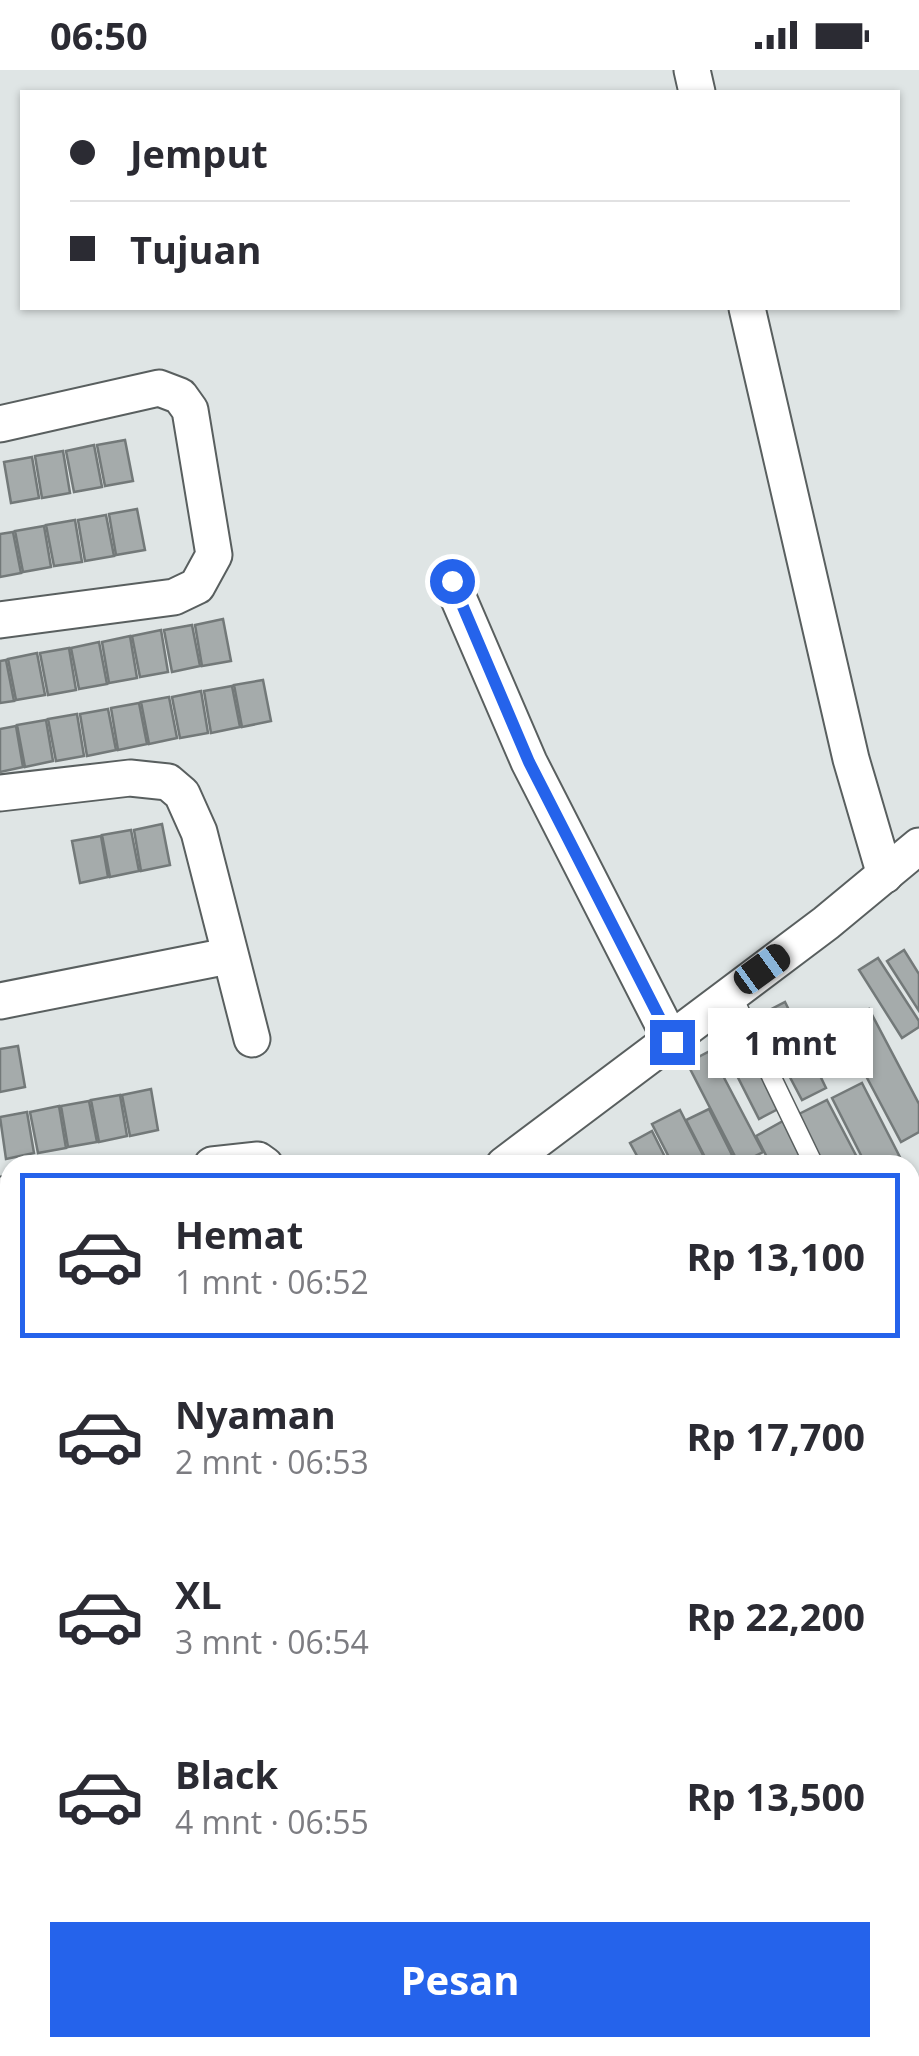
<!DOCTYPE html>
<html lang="id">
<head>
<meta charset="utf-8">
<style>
  body { margin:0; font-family:"Open Sans",sans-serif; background:#f7f7f7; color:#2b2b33; height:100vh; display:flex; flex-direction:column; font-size:38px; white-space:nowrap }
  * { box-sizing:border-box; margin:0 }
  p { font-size:32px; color:#7c7c81 }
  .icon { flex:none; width:55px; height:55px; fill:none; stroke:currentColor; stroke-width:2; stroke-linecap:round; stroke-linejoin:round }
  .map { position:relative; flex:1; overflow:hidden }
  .details { position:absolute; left:0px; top:1085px; width:920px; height:902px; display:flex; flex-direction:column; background:#fff; border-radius:30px 30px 0 0; box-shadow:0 2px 8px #0004 }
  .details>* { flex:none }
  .guide { position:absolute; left:20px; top:20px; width:880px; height:220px; border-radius:0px; box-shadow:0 2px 8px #0004; display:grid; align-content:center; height:220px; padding:0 50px; background:#fff }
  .end { position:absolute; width:45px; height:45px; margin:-22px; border:12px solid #2563eb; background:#fff; box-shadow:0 0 0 5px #fff }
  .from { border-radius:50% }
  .bubble { position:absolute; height:70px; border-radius:0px; background:#fff; box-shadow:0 2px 8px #0004; font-size:32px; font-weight:700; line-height:70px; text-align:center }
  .car { position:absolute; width:30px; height:60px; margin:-30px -15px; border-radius:12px; box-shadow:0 0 8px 2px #0007; background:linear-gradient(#222 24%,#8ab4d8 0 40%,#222 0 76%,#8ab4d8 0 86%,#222 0) }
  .guide b { display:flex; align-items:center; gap:35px; height:95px; font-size:38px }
  .guide b+b { border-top:2px solid #e1e1e2 }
  .guide i { width:25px; height:25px; background:#2b2b33 }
  ul { padding:18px 0 0; list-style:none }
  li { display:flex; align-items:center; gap:30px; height:165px; margin:0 20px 15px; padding:0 30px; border:5px solid transparent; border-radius:0px }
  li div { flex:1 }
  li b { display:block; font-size:38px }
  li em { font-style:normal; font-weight:700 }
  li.selected { border-color:#2563eb }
  li>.icon { width:90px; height:90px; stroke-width:1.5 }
  .primary-button { display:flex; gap:20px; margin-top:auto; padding:20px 50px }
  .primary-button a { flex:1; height:115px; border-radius:0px; background:#2563eb; color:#fff; font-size:40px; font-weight:700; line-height:115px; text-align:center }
  .status { display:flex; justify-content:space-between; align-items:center; height:70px; padding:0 50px; background:#fff; direction:ltr }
  .status svg { height:28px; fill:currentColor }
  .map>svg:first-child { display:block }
</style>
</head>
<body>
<div class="status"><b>06:50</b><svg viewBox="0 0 49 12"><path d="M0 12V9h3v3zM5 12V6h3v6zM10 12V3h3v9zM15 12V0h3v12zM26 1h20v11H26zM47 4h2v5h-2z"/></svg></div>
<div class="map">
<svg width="919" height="1986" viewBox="0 0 919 1986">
  <rect width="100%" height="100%" fill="#dfe5e5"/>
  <g fill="#a5abab" stroke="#737979" stroke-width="2.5">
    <path d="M125 370 133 411 105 416 97 375Z"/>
    <path d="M94 375 102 417 74 422 66 381Z"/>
    <path d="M63 381 70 423 42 428 35 386Z"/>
    <path d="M32 387 39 428 11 433 4 392Z"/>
    <path d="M137 439 145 480 116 485 109 444Z"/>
    <path d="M106 445 114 486 85 491 78 450Z"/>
    <path d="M75 450 82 492 54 496 46 455Z"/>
    <path d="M44 456 51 497 23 502 15 461Z"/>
    <path d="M13 462 21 503 0 507V464Z"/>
    <path d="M223 549 231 591 202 596 195 555Z"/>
    <path d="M192 555 200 596 172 602 164 560Z"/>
    <path d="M161 560 168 602 140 607 132 566Z"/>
    <path d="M130 566 137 608 109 613 102 572Z"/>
    <path d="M99 572 107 614 79 619 71 578Z"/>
    <path d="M69 578 76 620 48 625 40 583Z"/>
    <path d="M37 583 45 625 16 630 8 589Z"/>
    <path d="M6 590 14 631 0 633V591Z"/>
    <path d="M263 610 271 651 242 657 234 615Z"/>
    <path d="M232 616 240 657 211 663 204 621Z"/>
    <path d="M201 621 208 663 180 668 172 627Z"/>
    <path d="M169 627 177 668 149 674 141 632Z"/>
    <path d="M139 633 147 674 118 680 111 638Z"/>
    <path d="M108 639 116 680 87 686 80 644Z"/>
    <path d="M77 644 84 686 56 691 48 649Z"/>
    <path d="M46 650 53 691 25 697 17 655Z"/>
    <path d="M16 656 23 697 0 702V659Z"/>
    <path d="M162 754 170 795 141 801 134 760Z"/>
    <path d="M131 760 139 801 110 807 102 765Z"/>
    <path d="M101 766 108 807 80 813 72 771Z"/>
    <path d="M904 880 919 904V941L887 891Z"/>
    <path d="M878 888 919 951V957L902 968 859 900Z"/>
    <path d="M785 932 802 966 780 978 762 944Z"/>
    <path d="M869 939 919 1034V1062L901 1072 839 955Z"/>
    <path d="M743 967 780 1038 759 1049 723 978Z"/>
    <path d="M18 976 25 1017 0 1022V979Z"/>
    <path d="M710 981 763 1082 739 1094 687 993Z"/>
    <path d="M808 981 826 1018 802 1030 783 994Z"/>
    <path d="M862 1013 904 1095H866L832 1028Z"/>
    <path d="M151 1019 158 1060 130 1066 122 1025Z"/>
    <path d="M120 1025 127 1066 99 1072 91 1030Z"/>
    <path d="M827 1030 861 1095H823L797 1045Z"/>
    <path d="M89 1031 97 1072 68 1077 61 1036Z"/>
    <path d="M59 1036 66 1078 38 1083 30 1042Z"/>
    <path d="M709 1039 732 1085 714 1095H709L686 1050Z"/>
    <path d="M680 1040 708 1095H673L652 1054Z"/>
    <path d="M27 1042 34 1083 6 1089 0 1047Z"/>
    <path d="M783 1051 806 1095H771L756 1066Z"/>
    <path d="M652 1061 669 1095H642L630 1073Z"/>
    <path d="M10 1161V1204L1 1206 0 1163Z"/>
    <path d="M919 1368V1412L910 1418V1373Z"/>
    <path d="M0 1601 10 1617 7 1654 0 1644Z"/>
    <path d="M910 1749 919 1768V1832L910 1836Z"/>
    <path d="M10 1825V1875L0 1880V1830Z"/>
    <path d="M258 1978H290L293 1986H262Z"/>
    <path d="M472 1978H513L517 1986H476Z"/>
    <path d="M615 1978H664L668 1986H619Z"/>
    <path d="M722 1978H745L750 1986H716L714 1982Z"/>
  </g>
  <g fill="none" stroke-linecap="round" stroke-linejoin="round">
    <g stroke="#595f5f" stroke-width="21">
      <g id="service">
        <path d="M731 923 814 1095"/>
        <path d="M910 1274 919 1288"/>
      </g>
    </g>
    <g stroke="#595f5f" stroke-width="39">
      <g id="minor">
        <path d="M692 0 697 22"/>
        <path d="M747 238 851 689 885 805"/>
        <path d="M0 354 159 318 180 326 190 340 214 485 197 516 174 527 0 550"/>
        <path d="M451 511 529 692 672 972"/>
        <path d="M0 723 130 708 168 712 182 724 199 762 252 969"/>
        <path d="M0 931 228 886"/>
        <path d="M212 1095 258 1090 265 1095"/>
        <path d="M504 1095 826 853 919 776"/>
        <path d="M0 1125 10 1124"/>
        <path d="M0 1239 10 1238"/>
        <path d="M0 1433 10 1426"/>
        <path d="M910 1613H919"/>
        <path d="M910 1672 919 1670"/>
        <path d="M441 1978 447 1986"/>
        <path d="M6 1986 17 1978"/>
        <path d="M114 1986 127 1978"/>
      </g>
    </g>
    <use href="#service" stroke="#fff" stroke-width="18"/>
    <use href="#minor" stroke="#fff" stroke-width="35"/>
  </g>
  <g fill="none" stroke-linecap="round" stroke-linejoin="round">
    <path stroke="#2563eb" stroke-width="12" d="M452 511 529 692 672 972"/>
  </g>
</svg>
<i class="end from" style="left:452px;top:511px"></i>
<i class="end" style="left:672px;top:972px"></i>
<div class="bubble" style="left:708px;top:938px;width:165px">1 mnt</div>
<i class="car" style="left:762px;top:899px;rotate:54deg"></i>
<div class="guide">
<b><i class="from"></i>Jemput</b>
<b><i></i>Tujuan</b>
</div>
<section class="details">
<ul>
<li class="selected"><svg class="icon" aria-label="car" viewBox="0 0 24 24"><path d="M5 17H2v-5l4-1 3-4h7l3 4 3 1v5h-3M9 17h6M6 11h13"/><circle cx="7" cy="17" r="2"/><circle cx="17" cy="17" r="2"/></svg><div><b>Hemat</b><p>1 mnt · 06:52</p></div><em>Rp 13,100</em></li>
<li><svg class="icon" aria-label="car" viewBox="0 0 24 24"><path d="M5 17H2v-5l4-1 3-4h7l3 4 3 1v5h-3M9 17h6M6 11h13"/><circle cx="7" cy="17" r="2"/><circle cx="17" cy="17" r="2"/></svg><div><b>Nyaman</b><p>2 mnt · 06:53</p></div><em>Rp 17,700</em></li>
<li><svg class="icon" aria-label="car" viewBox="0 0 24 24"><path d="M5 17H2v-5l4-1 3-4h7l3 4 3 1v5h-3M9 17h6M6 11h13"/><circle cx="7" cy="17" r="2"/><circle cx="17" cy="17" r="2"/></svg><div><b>XL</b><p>3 mnt · 06:54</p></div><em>Rp 22,200</em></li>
<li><svg class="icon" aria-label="car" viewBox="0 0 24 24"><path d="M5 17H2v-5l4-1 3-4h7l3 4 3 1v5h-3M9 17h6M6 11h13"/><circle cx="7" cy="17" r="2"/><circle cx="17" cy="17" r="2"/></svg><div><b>Black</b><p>4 mnt · 06:55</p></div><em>Rp 13,500</em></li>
</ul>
<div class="primary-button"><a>Pesan</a></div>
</section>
</div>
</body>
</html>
